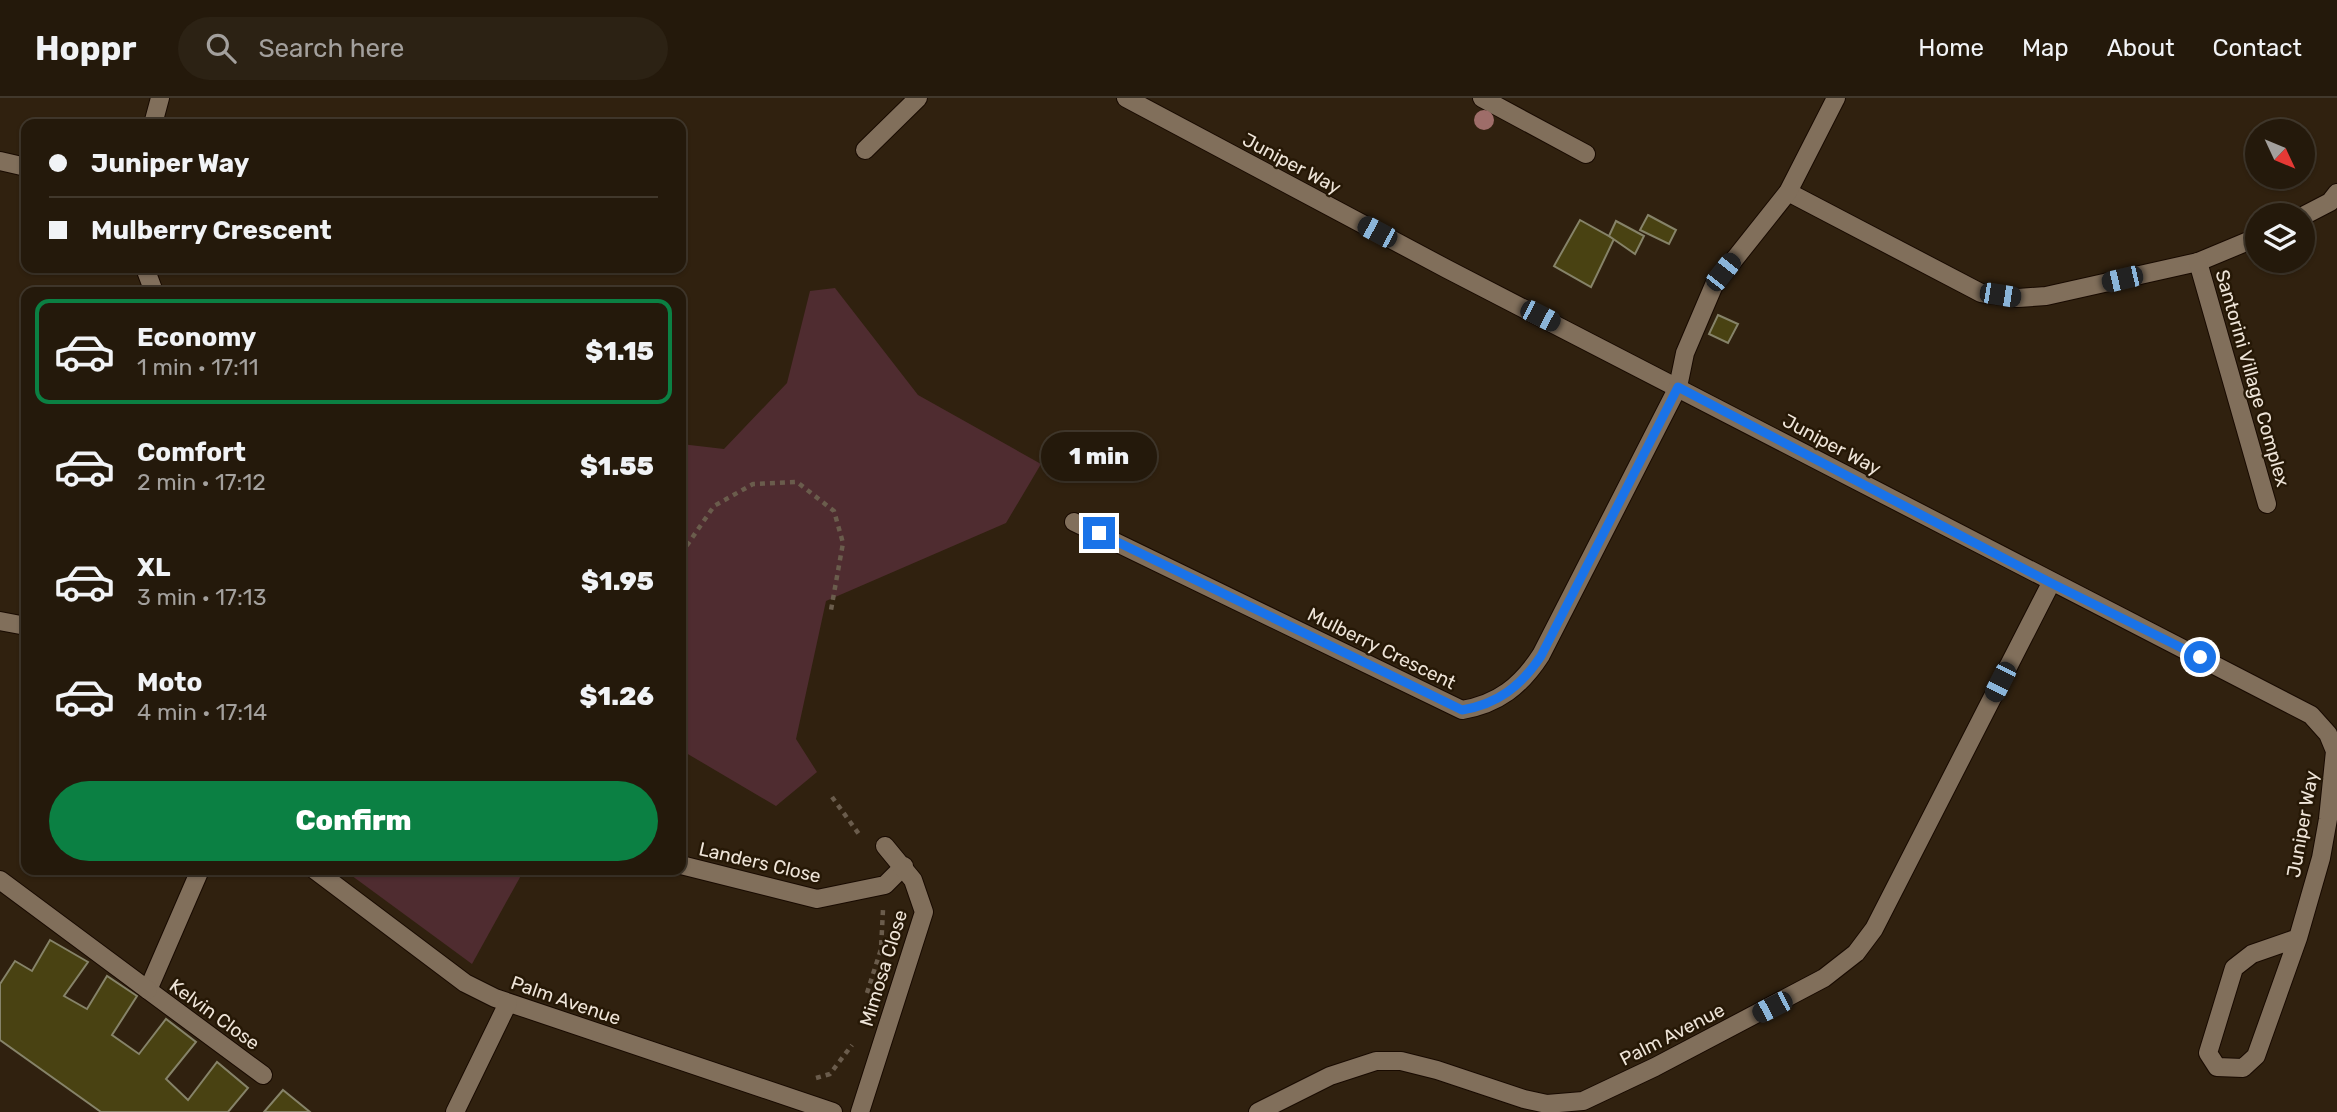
<!DOCTYPE html>
<html lang="en">
<head>
<meta charset="utf-8">
<style>
  body { margin:0; font-family:Rubik,sans-serif; background:#2c2214; color:#f1f3f6; height:100vh; display:flex; flex-direction:column; font-size:26px; white-space:nowrap }
  * { box-sizing:border-box; margin:0 }
  p { font-size:23px; color:#a3a09d }
  .icon { flex:none; width:38px; height:38px; fill:none; stroke:currentColor; stroke-width:2; stroke-linecap:round; stroke-linejoin:round }
  .map { position:relative; flex:1; overflow:hidden }
  .sheet { position:absolute; left:21px; top:189px; width:665px; height:588px; display:flex; flex-direction:column; background:#24190b; border-radius:14px; box-shadow:0 2px 5px #0004,0 0 0 2px #41382c }
  .sheet>* { flex:none }
  .hud { position:absolute; left:21px; top:21px; width:665px; height:154px; border-radius:14px; box-shadow:0 2px 5px #0004,0 0 0 2px #41382c; display:grid; align-content:center; height:154px; padding:0 28px; background:#24190b }
  .needle { width:46px; rotate:134deg }
  .fabs { position:absolute; left:2245px; top:21px; display:grid; gap:14px }
  .fabs a { display:grid; place-items:center; width:70px; height:70px; border-radius:50%; background:#24190b; box-shadow:0 2px 5px #0004,0 0 0 2px #41382c; font-size:35px }
  .end { position:absolute; width:32px; height:32px; margin:-16px; border:9px solid #1a73e8; background:#fff; box-shadow:0 0 0 4px #fff }
  .from { border-radius:50% }
  .bubble { position:absolute; height:49px; border-radius:24px; background:#24190b; box-shadow:0 2px 5px #0004,0 0 0 2px #41382c; font-size:23px; font-weight:800; line-height:49px; text-align:center }
  .car { position:absolute; width:21px; height:42px; margin:-21px -10px; border-radius:9px; box-shadow:0 0 5px 2px #0007; background:linear-gradient(#222 24%,#8ab4d8 0 40%,#222 0 76%,#8ab4d8 0 86%,#222 0) }
  .hud b { display:flex; align-items:center; gap:24px; height:66px; font-size:26px }
  .hud b+b { border-top:2px solid #41382c }
  .hud i { width:18px; height:18px; background:#f1f3f6 }
  ul { padding:12px 0 0; list-style:none }
  li { display:flex; align-items:center; gap:21px; height:105px; margin:0 14px 10px; padding:0 14px; border:4px solid transparent; border-radius:14px }
  li div { flex:1 }
  li b { display:block; font-size:26px }
  li em { font-style:normal; font-weight:800 }
  li.active { border-color:#0b8043 }
  li>.icon { width:63px; height:63px; stroke-width:1.5 }
  .action { display:flex; gap:14px; margin-top:auto; padding:14px 28px }
  .action a { flex:1; height:80px; border-radius:42px; background:#0b8043; color:#fff; font-size:28px; font-weight:800; line-height:80px; text-align:center }
  header { display:flex; align-items:center; gap:42px; box-sizing:border-box; height:98px; padding:0 35px; background:#24190b; border-bottom:2px solid #41382c }
  header strong { font-size:33px }
  nav { display:flex; gap:38px; margin-inline-start:auto; font-size:24px }
  .search { width:490px; height:63px; background:#2c2214; display:flex; align-items:center; gap:18px; box-sizing:border-box; padding:0 24px; border-radius:38px; color:#a3a09d; font-size:26px }
  .map>svg:first-child { display:block }
</style>
</head>
<body>
<header>
<strong>Hoppr</strong>
<div class="search"><svg class="icon" aria-label="search" viewBox="0 0 24 24"><circle cx="10" cy="10" r="6"/><path d="M15 15l6 6"/></svg>Search here</div>
<nav><a>Home</a><a>Map</a><a>About</a><a>Contact</a></nav>
</header>
<div class="map">
<svg width="2337" height="1014" viewBox="0 0 2337 1014">
  <rect width="100%" height="100%" fill="#30210f"/>
  <g fill="#4f2c30">
    <path d="M835 190 918 297 1041 366 1006 425 826 503 796 641 817 674 776 708 681 652V346L724 351 787 285 810 193Z"/>
    <path d="M344 772H524L472 866Z"/>
  </g>
  <g fill="#494212" stroke="#868369" stroke-width="2">
    <path d="M1648 117 1676 132 1669 146 1640 132Z"/>
    <path d="M1580 122 1614 141 1591 189 1554 168Z"/>
    <path d="M1616 123 1644 138 1635 156 1609 138Z"/>
    <path d="M1718 217 1738 226 1728 245 1709 236Z"/>
    <path d="M50 842 88 864 64 898 87 911 107 878 137 898 112 937 139 956 166 921 196 944 166 981 188 1002 217 964 248 990 228 1014H101L0 942V886L15 863 32 873Z"/>
    <path d="M283 992 310 1014H264Z"/>
  </g>
  <g fill="none" stroke-linecap="round" stroke-linejoin="round">
    <g stroke="#180a00" stroke-width="20">
      <g id="minor">
        <path d="M1126 0 1447 171 2311 617 2328 636 2335 653 2328 721 2321 760 2298 840 2256 958 2243 970 2217 969 2208 955 2234 870 2252 856 2298 840"/>
        <path d="M1482 0 1586 56"/>
        <path d="M153 26 160 0"/>
        <path d="M865 52 918 0"/>
        <path d="M0 63 26 69"/>
        <path d="M1788 94 1981 195 2018 200 2046 198 2198 164 2258 139"/>
        <path d="M2303 118 2330 104 2337 95"/>
        <path d="M2198 164 2267 406"/>
        <path d="M145 170 154 194"/>
        <path d="M1074 424 1462 612C1498 606 1521 588 1541 557L1678 289 1685 255 1714 187 1788 94 1836 0"/>
        <path d="M0 523 26 528"/>
        <path d="M681 767 817 801 885 787 904 768"/>
        <path d="M200 772 148 892 263 977"/>
        <path d="M315 772 465 885 495 900 833 1014"/>
        <path d="M0 782 148 892"/>
        <path d="M455 1014 508 905"/>
        <path d="M860 1014 924 814 913 782 885 748"/>
        <path d="M1258 1014 1330 978 1376 963H1401L1437 972 1524 1001 1547 1006 1583 1003 1655 969 1824 880 1856 855 1874 831 2051 485"/>
      </g>
    </g>
    <g stroke="#6a5c4c" stroke-width="4.5" stroke-dasharray="5 5" stroke-linecap="butt">
      <path d="M681 456 714 408 753 386 797 384 834 413 843 445 831 512"/>
      <path d="M832 699 861 739"/>
      <path d="M867 895 881 851 883 812"/>
      <path d="M816 980 830 976 852 947"/>
    </g>
    <use href="#minor" stroke="#816f5b" stroke-width="18"/>
  </g>
  <circle fill="#9e6d69" cx="1484" cy="22" r="10"/>
  <g fill="none" stroke-linecap="round" stroke-linejoin="round">
    <path stroke="#1a73e8" stroke-width="9" d="M1099 435 1462 612C1498 606 1521 588 1541 558L1678 289 2051 485 2200 559"/>
  </g>
  <g text-anchor="middle" stroke-width="5" stroke-linejoin="round" paint-order="stroke">
    <g font-size="19" fill="#eee4d8" stroke="#261806">
      <text transform="translate(1292 65) rotate(28)" y="7">Juniper Way</text>
      <text transform="translate(2253 280) rotate(74)" y="7">Santorini Village Complex</text>
      <text transform="translate(1832 346) rotate(28)" y="7">Juniper Way</text>
      <text transform="translate(1382 550) rotate(26)" y="7">Mulberry Crescent</text>
      <text transform="translate(2302 726) rotate(-80)" y="7">Juniper Way</text>
      <text transform="translate(760 764) rotate(13)" y="7">Landers Close</text>
      <text transform="translate(883 870) rotate(-73)" y="7">Mimosa Close</text>
      <text transform="translate(566 902) rotate(19)" y="7">Palm Avenue</text>
      <text transform="translate(215 916) rotate(36)" y="7">Kelvin Close</text>
      <text transform="translate(1672 936) rotate(-27)" y="7">Palm Avenue</text>
    </g>
  </g>
</svg>
<div class="fabs">
<a><svg class="needle" viewBox="-14 -14 28 28"><path d="M0-13l5 13h-10z" fill="#e53935"/><path d="M0 13l5-13h-10z" fill="#a3a09d"/></svg></a>
<a><svg class="icon" aria-label="layers" viewBox="0 0 24 24"><path d="M12 4l9 5-9 5-9-5zM3 14l9 5 9-5"/></svg></a>
</div>
<i class="end from" style="left:2200px;top:559px"></i>
<i class="end" style="left:1099px;top:435px"></i>
<div class="bubble" style="left:1041px;top:334px;width:116px">1 min</div>
<i class="car" style="left:1377px;top:134px;rotate:298deg"></i>
<i class="car" style="left:1723px;top:174px;rotate:38deg"></i>
<i class="car" style="left:2122px;top:181px;rotate:257deg"></i>
<i class="car" style="left:2000px;top:197px;rotate:99deg"></i>
<i class="car" style="left:1540px;top:218px;rotate:117deg"></i>
<i class="car" style="left:2000px;top:584px;rotate:207deg"></i>
<i class="car" style="left:1772px;top:909px;rotate:243deg"></i>
<div class="hud">
<b><i class="from"></i>Juniper Way</b>
<b><i></i>Mulberry Crescent</b>
</div>
<section class="sheet">
<ul>
<li class="active"><svg class="icon" aria-label="car" viewBox="0 0 24 24"><path d="M5 17H2v-5l4-1 3-4h7l3 4 3 1v5h-3M9 17h6M6 11h13"/><circle cx="7" cy="17" r="2"/><circle cx="17" cy="17" r="2"/></svg><div><b>Economy</b><p>1 min · 17:11</p></div><em>$1.15</em></li>
<li><svg class="icon" aria-label="car" viewBox="0 0 24 24"><path d="M5 17H2v-5l4-1 3-4h7l3 4 3 1v5h-3M9 17h6M6 11h13"/><circle cx="7" cy="17" r="2"/><circle cx="17" cy="17" r="2"/></svg><div><b>Comfort</b><p>2 min · 17:12</p></div><em>$1.55</em></li>
<li><svg class="icon" aria-label="car" viewBox="0 0 24 24"><path d="M5 17H2v-5l4-1 3-4h7l3 4 3 1v5h-3M9 17h6M6 11h13"/><circle cx="7" cy="17" r="2"/><circle cx="17" cy="17" r="2"/></svg><div><b>XL</b><p>3 min · 17:13</p></div><em>$1.95</em></li>
<li><svg class="icon" aria-label="car" viewBox="0 0 24 24"><path d="M5 17H2v-5l4-1 3-4h7l3 4 3 1v5h-3M9 17h6M6 11h13"/><circle cx="7" cy="17" r="2"/><circle cx="17" cy="17" r="2"/></svg><div><b>Moto</b><p>4 min · 17:14</p></div><em>$1.26</em></li>
</ul>
<div class="action"><a>Confirm</a></div>
</section>
</div>
</body>
</html>
